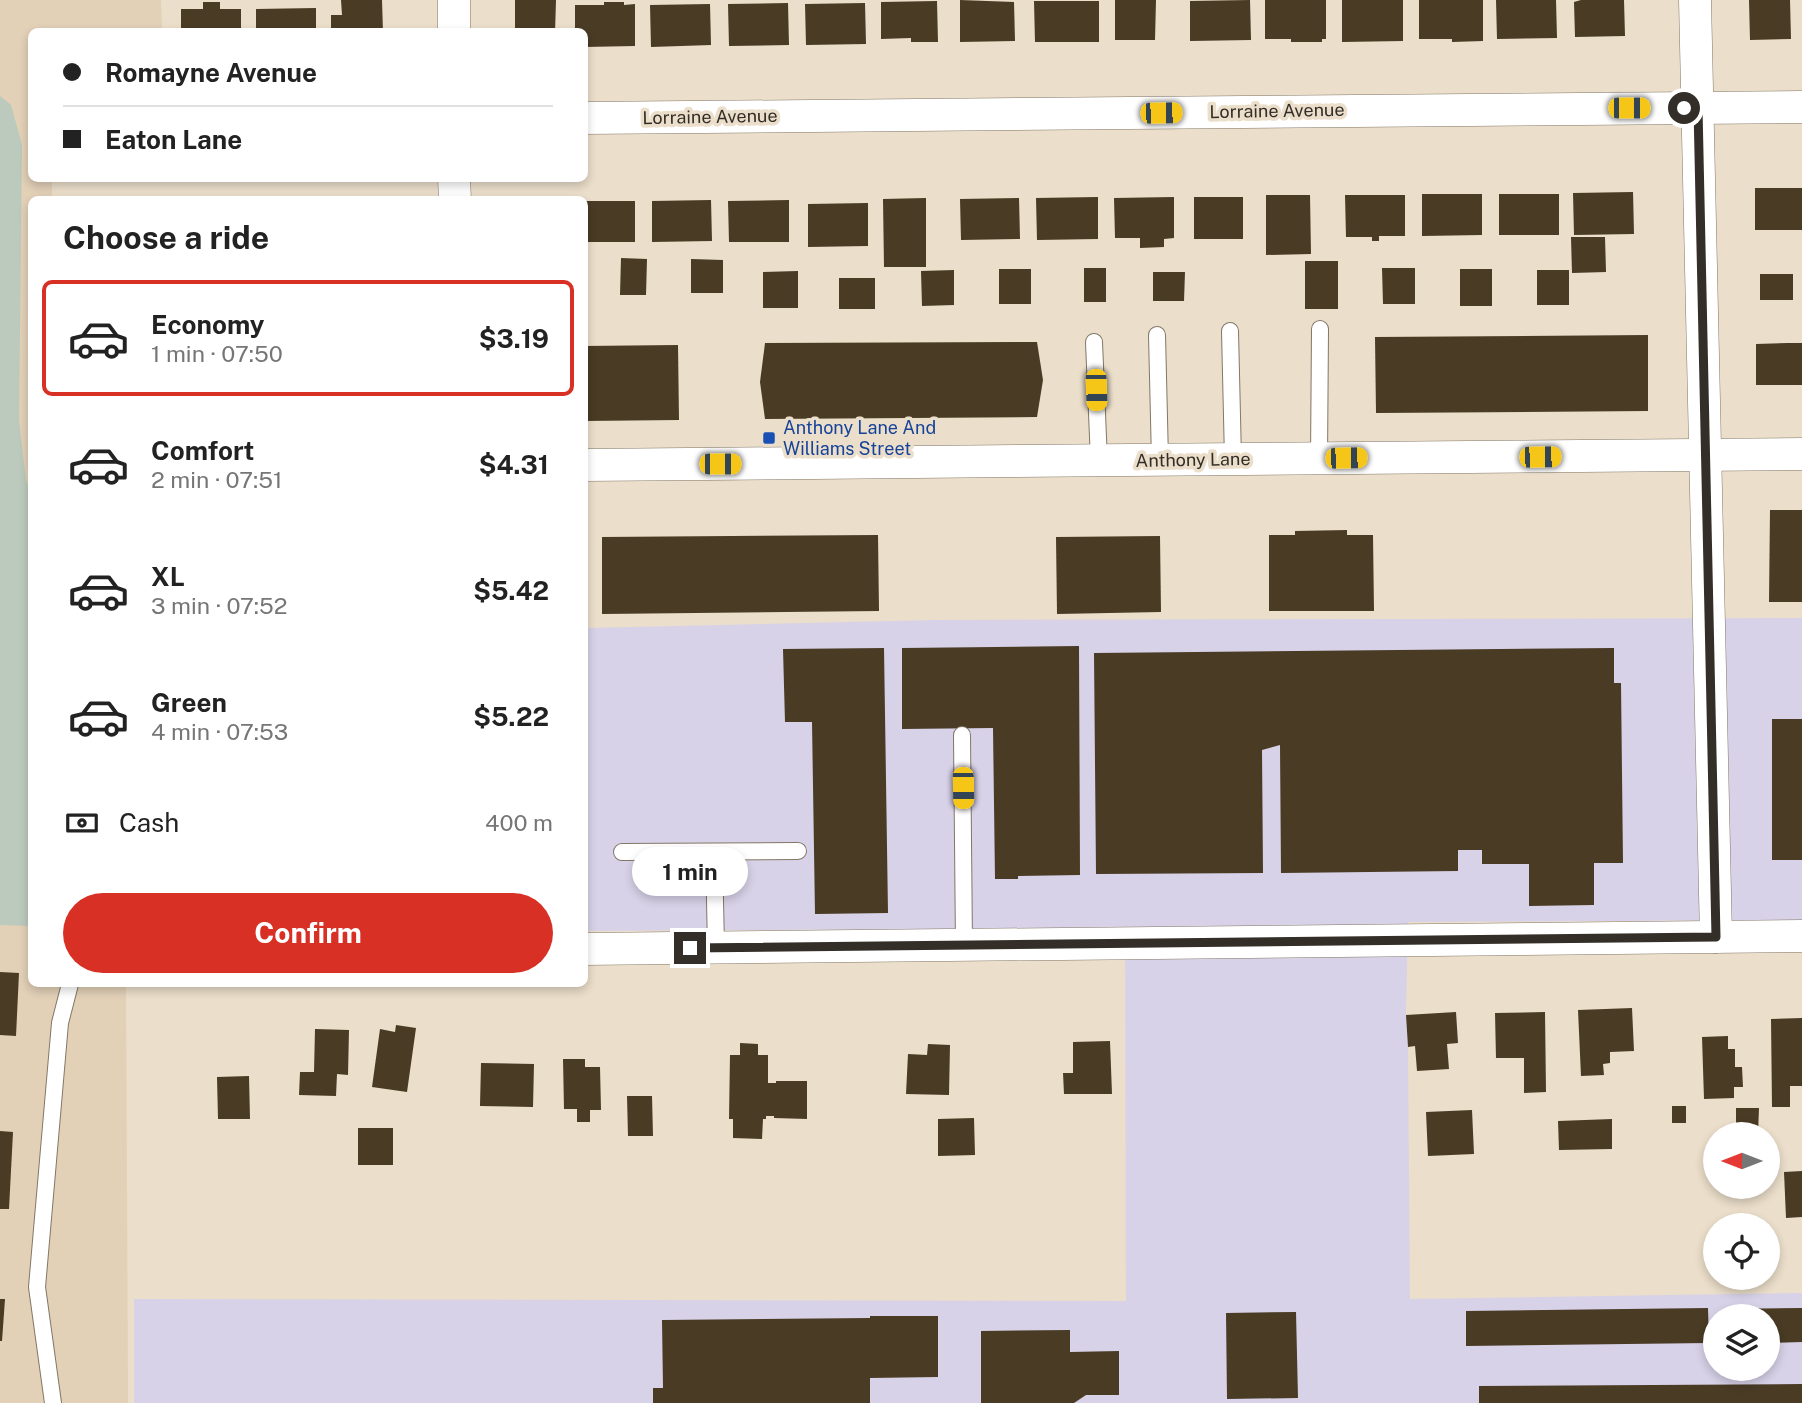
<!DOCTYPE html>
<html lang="en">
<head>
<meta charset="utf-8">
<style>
  body { margin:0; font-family:"Public Sans",sans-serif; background:#f6f6f6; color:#222; height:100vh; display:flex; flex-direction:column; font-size:26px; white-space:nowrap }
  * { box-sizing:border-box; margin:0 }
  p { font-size:23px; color:#767676 }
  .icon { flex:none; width:38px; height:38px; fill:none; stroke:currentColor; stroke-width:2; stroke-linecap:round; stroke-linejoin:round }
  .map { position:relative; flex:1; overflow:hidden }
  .side { position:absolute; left:28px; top:196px; width:560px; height:791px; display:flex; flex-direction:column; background:#fff; border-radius:10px; box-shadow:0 4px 10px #0003 }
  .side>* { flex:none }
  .top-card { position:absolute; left:28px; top:28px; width:560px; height:154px; border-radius:10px; box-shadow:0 4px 10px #0003; display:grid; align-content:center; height:154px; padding:0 35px; background:#fff }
  .needle { width:46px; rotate:270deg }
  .controls { position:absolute; left:1703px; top:1122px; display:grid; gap:14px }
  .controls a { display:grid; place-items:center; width:77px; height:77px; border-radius:50%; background:#fff; box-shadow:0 4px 10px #0003; font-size:35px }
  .end { position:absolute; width:32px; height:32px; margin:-16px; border:9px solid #332e27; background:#fff; box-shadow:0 0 0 4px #fff }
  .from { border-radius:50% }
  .bubble { position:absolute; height:49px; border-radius:24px; background:#fff; box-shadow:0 4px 10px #0003; font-size:23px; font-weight:700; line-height:49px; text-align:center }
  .car { position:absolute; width:21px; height:42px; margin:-21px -10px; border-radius:9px; box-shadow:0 0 5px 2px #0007; background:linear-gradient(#f5c518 24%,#345 0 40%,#f5c518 0 76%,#345 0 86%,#f5c518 0) }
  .top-card b { display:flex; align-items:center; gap:24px; height:66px; font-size:26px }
  .top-card b+b { border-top:2px solid #e0e0e0 }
  .top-card i { width:18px; height:18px; background:#222 }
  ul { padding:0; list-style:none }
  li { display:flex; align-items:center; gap:21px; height:116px; margin:0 14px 10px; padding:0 21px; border:4px solid transparent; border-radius:10px }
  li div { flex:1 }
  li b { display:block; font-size:26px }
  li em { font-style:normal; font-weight:700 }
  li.current { border-color:#d93025 }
  li>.icon { width:63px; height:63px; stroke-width:1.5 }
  h2 { padding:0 35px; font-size:32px; line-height:84px }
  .pay { display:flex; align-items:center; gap:18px; height:77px; padding:0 35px; font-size:26px }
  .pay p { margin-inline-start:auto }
  .button { display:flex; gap:14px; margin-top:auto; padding:14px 35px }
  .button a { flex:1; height:80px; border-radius:42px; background:#d93025; color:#fff; font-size:28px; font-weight:700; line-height:80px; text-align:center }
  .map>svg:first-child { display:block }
</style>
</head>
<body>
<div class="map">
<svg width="1802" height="1403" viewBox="0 0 1802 1403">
  <rect width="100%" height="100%" fill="#ebdeca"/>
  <path fill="#d8d2e8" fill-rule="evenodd" d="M1802 618V920L1408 922 1406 1015 1408 1047 1410 1299 1802 1293V1403H134V1299L1126 1301 1125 928 585 931V628L934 620ZM1715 1316H1768V1368H1715Z"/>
  <path fill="#e2d0b7" d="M0 0H161L162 31 32 32V178L52 179V199L32 200V984H126L128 1403H0Z"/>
  <path fill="#bbcabc" d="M0 96 11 105 22 145 19 420 26 481 32 493 31 926 0 925Z"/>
  <g fill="#493b24">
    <path d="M341 0H382L383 32H331V15H342Z"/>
    <path d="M515 0H556L555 32H515Z"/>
    <path d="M960 0 1014 2 1015 41 960 42Z"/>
    <path d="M1115 0H1156L1155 40H1115Z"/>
    <path d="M1250 0 1251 40 1190 41V1Z"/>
    <path d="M1265 0H1326V39H1322V42H1291V39H1265Z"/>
    <path d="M1342 0H1403V41L1342 42Z"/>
    <path d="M1419 0H1483V41L1452 42V39H1419Z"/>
    <path d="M1496 0H1556L1557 38 1497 39Z"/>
    <path d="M1581 0H1624L1625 36 1575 37 1574 2Z"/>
    <path d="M1749 0H1790L1791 39 1750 40Z"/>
    <path d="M937 1 938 42H911V38L881 39V2Z"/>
    <path d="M1034 1H1099V42H1035Z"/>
    <path d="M203 2H220V9H241V32H181V9H203Z"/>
    <path d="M604 2H624V5L635 4V46L584 47V32H575V5H604Z"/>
    <path d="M788 3 789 45 729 46 728 4Z"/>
    <path d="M865 3 866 44 806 45 805 4Z"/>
    <path d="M710 4 711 45 651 47 650 5Z"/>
    <path d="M316 8V32H256V9Z"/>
    <rect x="1755" y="188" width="47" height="42"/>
    <path d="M1633 192 1634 234 1574 235 1573 193Z"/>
    <path d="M1422 194H1482V235L1422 236Z"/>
    <rect x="1499" y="194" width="60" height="41"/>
    <path d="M1266 195H1310L1311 254 1266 255Z"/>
    <path d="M1345 195H1405V236H1379V241H1372V237H1346Z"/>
    <path d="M1098 197V239L1037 240 1036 198Z"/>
    <path d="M1174 197V238L1164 239V247L1140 248V238H1115L1114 198Z"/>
    <rect x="1194" y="197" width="49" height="42"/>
    <path d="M926 198V267H884L883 199Z"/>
    <path d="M1019 198 1020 239 961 240 960 199Z"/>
    <path d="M711 200 712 241 652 242V201Z"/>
    <path d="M789 200V242H729L728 201Z"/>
    <rect x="584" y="201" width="51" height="41"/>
    <path d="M868 203V246L808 247V204Z"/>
    <path d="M1571 237H1605L1606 272 1572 273Z"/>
    <path d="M621 258 647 259 646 295H620Z"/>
    <path d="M691 259 723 260V293H691Z"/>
    <rect x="1305" y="261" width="33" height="48"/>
    <rect x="1084" y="268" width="22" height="34"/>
    <path d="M1382 268H1415V304H1383Z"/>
    <rect x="999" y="269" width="32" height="35"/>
    <rect x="1460" y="269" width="32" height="37"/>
    <path d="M954 270V305L922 306 921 271Z"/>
    <rect x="1537" y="270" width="32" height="35"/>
    <path d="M798 271V308H763V272Z"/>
    <path d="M1153 272H1185L1184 301H1153Z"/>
    <rect x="1760" y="274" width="33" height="26"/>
    <rect x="839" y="278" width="36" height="31"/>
    <path d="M1648 335V411L1376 413 1375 337Z"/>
    <path d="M1037 342 1043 380 1037 417 765 419 760 382 765 343Z"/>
    <path d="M1788 343H1802V385H1756V344Z"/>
    <path d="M678 345 679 420 584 421V346Z"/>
    <path d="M1770 510H1802V602H1769Z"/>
    <path d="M1347 530V535H1373L1374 611H1269V535H1295V531Z"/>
    <path d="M878 535 879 611 602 614V537Z"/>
    <path d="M1160 536 1161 612 1057 614 1056 537Z"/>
    <path d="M1079 646 1080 875 1018 876V879H995L993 728 902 729V648Z"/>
    <path d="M884 648 888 913 815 914 812 722H785L783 649Z"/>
    <path d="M1614 648V683H1621L1623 863H1594V905L1529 906V864H1482V850H1458V871L1281 873 1280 745 1262 750 1263 873 1096 874 1094 653Z"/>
    <rect x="1772" y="719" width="30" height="141"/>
    <path d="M0 972 19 973 16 1036 0 1035Z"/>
    <path d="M1632 1008 1634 1051 1610 1052V1063L1603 1064 1604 1075 1581 1076 1578 1010Z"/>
    <path d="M1456 1012 1458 1043 1447 1044 1449 1069 1417 1071 1415 1046 1408 1047 1406 1015Z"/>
    <path d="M1545 1012 1546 1092 1524 1093V1058H1496L1495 1013Z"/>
    <path d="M1802 1018V1086H1790V1107H1772L1771 1019Z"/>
    <path d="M396 1025 416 1028 407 1092 372 1087 380 1029 395 1032Z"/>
    <path d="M315 1029 349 1030 348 1075 337 1074 336 1096 299 1095 300 1072H314Z"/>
    <path d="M1728 1036V1049H1735V1067H1742L1743 1087H1734V1098L1704 1099 1702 1037Z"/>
    <path d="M1110 1041 1112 1094H1064L1063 1073H1073V1042Z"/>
    <path d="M740 1043 758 1044V1055H768V1083H776V1081H807V1119L774 1118V1116H766V1119H763L762 1139 733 1138V1119H729L730 1055H740Z"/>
    <path d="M928 1044 950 1045 949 1095 906 1094 908 1054 927 1055Z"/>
    <path d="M563 1059H585V1067H600L601 1110H590V1122H577V1109H564Z"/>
    <path d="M481 1063 534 1064 533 1107 480 1106Z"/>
    <path d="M249 1076 250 1119H218L217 1077Z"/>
    <path d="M627 1096H652L653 1136H628Z"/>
    <rect x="1672" y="1106" width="14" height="17"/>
    <path d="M1736 1108H1759L1758 1134H1736Z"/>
    <path d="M1472 1110 1474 1154 1428 1156 1426 1112Z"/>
    <path d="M974 1118 975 1155 938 1156V1119Z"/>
    <path d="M1612 1119V1149L1559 1150 1558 1121Z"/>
    <rect x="358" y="1128" width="35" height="37"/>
    <path d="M0 1131 13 1132 9 1209H0Z"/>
    <path d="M1802 1171V1217L1786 1218 1784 1172Z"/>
    <path d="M0 1299H5L2 1341H0Z"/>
    <path d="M1708 1308 1709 1343 1466 1346V1311Z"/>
    <path d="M1802 1308V1342L1768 1343V1316H1725V1309Z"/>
    <path d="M1296 1312 1298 1398 1227 1399 1226 1313Z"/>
    <path d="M870 1316H938V1377L870 1378V1403H653V1388H663L662 1320 870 1318Z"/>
    <path d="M1070 1330V1352L1119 1351V1395H1086L1074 1403H981V1331Z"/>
    <path d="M1802 1384V1403H1479V1386Z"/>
  </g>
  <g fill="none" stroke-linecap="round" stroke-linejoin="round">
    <g stroke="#837766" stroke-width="18">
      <g id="lane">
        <path d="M1230 331 1233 459"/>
        <path d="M1157 335 1160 460"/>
        <path d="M1094 342 1099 461"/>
        <path d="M1319 459 1320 329"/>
        <path d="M962 735 964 945"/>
        <path d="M622 852 798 851"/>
        <path d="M714 852 716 948"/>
        <path d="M53 1403 37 1287 60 1023 70 984"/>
      </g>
    </g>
    <g stroke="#837766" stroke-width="33">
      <g id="street">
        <path d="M454 0V32"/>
        <path d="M1695 0 1716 937"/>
        <path d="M584 118 1802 107"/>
        <path d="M454 178 455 200"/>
        <path d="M584 465 1802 454"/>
        <path d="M584 949 1802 936"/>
      </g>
    </g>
    <use href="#lane" stroke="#fff" stroke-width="16"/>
    <use href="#street" stroke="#fff" stroke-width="32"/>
  </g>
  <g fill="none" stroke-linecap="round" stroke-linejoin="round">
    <path stroke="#332e27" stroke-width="9" d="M690 948 1716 937 1698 108H1684"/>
  </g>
  <rect fill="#1a4fb4" stroke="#ebdeca" stroke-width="2.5" x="762" y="431" width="14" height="14" rx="3.5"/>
  <g text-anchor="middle" stroke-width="7" stroke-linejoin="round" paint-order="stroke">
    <g font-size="18" fill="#332e27" stroke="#ebdeca">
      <text transform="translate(1277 111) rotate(-1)" y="6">Lorraine Avenue</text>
      <text transform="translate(710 117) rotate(-1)" y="6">Lorraine Avenue</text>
      <text transform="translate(1193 460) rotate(-1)" y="6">Anthony Lane</text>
    </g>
    <g font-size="18" fill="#164399" stroke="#ebdeca" text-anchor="start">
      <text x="783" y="434">Anthony Lane And<tspan x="783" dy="21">Williams Street</tspan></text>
    </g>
  </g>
</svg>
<div class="controls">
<a><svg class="needle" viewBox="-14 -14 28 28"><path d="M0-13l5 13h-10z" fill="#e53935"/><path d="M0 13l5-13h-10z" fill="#767676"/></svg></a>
<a><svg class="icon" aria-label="locate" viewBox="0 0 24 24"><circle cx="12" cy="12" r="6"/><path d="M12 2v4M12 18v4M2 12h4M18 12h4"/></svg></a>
<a><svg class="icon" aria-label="layers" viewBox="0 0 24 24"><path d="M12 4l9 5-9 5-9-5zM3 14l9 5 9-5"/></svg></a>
</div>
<i class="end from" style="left:1684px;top:108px"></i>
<i class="end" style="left:690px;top:948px"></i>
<div class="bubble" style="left:632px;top:847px;width:116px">1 min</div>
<i class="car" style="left:1629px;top:108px;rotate:90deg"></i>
<i class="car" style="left:1161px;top:113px;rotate:89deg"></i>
<i class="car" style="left:1096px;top:390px;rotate:178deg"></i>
<i class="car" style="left:1540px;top:457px;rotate:89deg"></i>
<i class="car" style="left:1346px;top:458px;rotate:89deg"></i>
<i class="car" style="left:720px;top:464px;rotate:90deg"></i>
<i class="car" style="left:963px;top:788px;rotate:179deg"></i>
<div class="top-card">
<b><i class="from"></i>Romayne Avenue</b>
<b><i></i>Eaton Lane</b>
</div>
<section class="side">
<h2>Choose a ride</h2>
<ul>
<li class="current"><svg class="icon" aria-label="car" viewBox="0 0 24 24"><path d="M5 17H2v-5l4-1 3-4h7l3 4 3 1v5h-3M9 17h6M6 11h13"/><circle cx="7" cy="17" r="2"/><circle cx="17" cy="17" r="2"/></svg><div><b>Economy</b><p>1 min · 07:50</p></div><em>$3.19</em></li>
<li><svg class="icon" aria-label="car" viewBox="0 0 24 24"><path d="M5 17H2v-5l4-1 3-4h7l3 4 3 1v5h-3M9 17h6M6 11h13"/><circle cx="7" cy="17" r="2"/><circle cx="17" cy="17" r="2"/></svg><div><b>Comfort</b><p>2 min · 07:51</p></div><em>$4.31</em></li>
<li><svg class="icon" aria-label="car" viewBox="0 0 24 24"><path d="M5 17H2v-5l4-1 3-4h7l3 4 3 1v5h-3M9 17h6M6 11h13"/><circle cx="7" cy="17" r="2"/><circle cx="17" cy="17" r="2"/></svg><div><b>XL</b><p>3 min · 07:52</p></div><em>$5.42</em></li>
<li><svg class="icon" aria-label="car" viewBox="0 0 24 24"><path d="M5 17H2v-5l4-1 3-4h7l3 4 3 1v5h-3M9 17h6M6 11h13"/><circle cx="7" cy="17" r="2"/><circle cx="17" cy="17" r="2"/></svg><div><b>Green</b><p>4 min · 07:53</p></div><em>$5.22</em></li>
</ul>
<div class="pay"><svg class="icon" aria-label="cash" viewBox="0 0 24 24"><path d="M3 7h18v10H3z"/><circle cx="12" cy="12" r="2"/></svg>Cash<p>400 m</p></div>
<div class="button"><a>Confirm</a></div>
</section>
</div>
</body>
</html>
